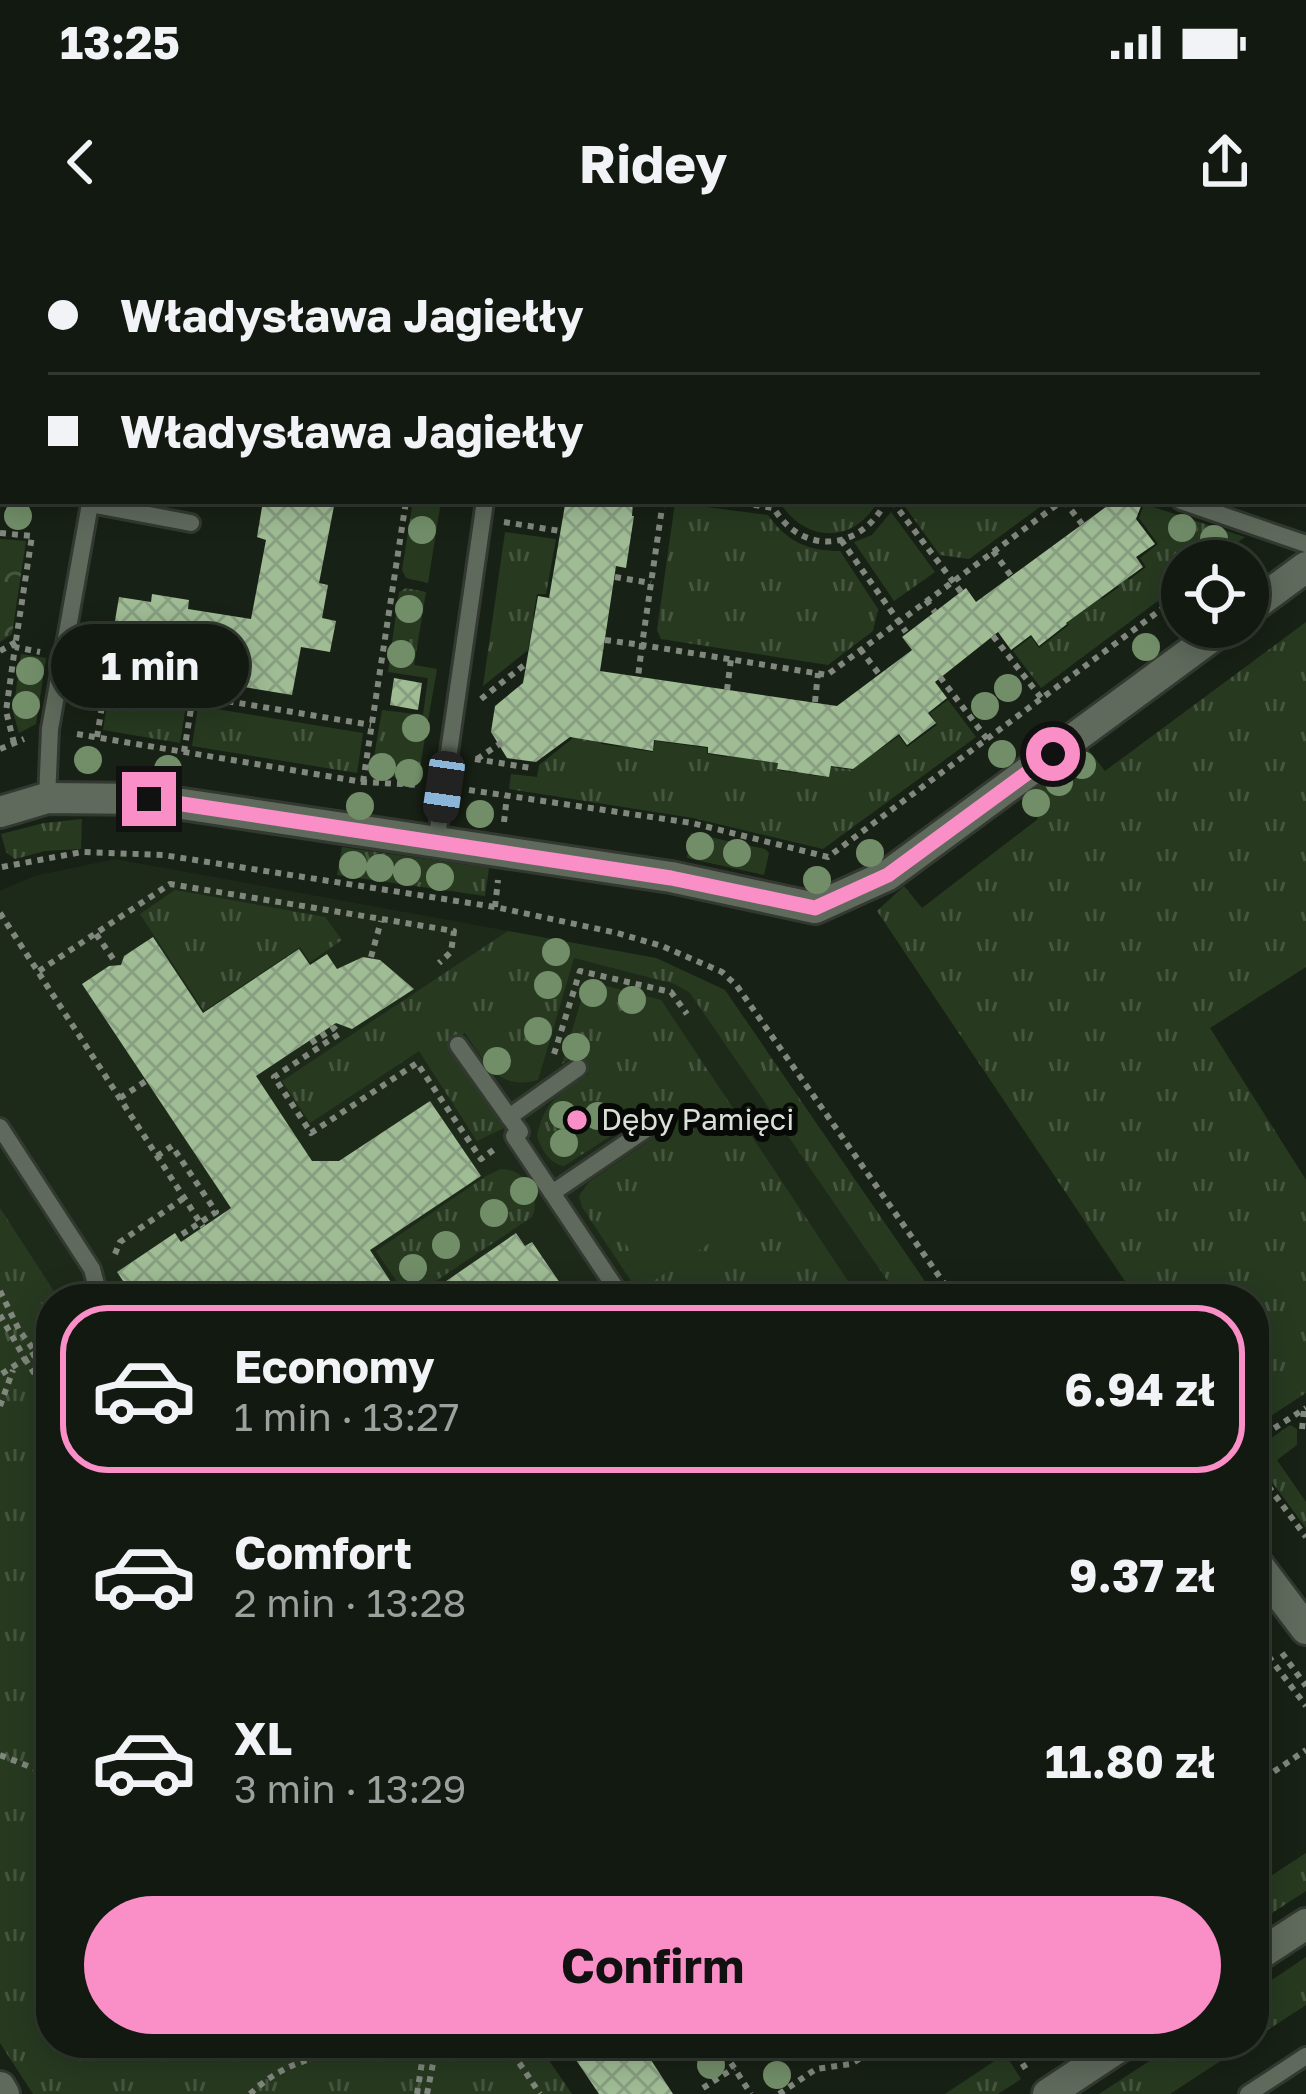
<!DOCTYPE html>
<html lang="en">
<head>
<meta charset="utf-8">
<style>
  body { margin:0; font-family:"Golos Text",sans-serif; background:#1b2219; color:#f1f3f6; height:100vh; display:flex; flex-direction:column; font-size:45px; white-space:nowrap }
  * { box-sizing:border-box; margin:0 }
  p { font-size:39px; color:#9ca09f }
  .icon { flex:none; width:66px; height:66px; fill:none; stroke:currentColor; stroke-width:2; stroke-linecap:round; stroke-linejoin:round }
  .map { position:relative; flex:1; overflow:hidden }
  .panel { position:absolute; left:36px; top:1044px; width:1233px; height:774px; display:flex; flex-direction:column; background:#121910; border-radius:48px; box-shadow:0 6px 30px #0003,0 0 0 3px #313830 }
  .panel>* { flex:none }
  .guide { position:absolute; left:0px; top:0px; width:1308px; height:264px; box-shadow:0 6px 30px #0003,0 0 0 3px #313830; display:grid; align-content:center; height:264px; padding:0 48px; background:#121910 }
  .fabs { position:absolute; left:1161px; top:300px; display:grid; gap:24px }
  .fabs a { display:grid; place-items:center; width:108px; height:108px; border-radius:50%; background:#121910; box-shadow:0 6px 30px #0003,0 0 0 3px #313830; font-size:60px }
  .end { position:absolute; width:54px; height:54px; margin:-27px; border:15px solid #fa8fc7; background:#111; box-shadow:0 0 0 6px #111 }
  .from { border-radius:50% }
  .bubble { position:absolute; height:84px; border-radius:42px; background:#121910; box-shadow:0 6px 30px #0003,0 0 0 3px #313830; font-size:39px; font-weight:700; line-height:84px; text-align:center }
  .car { position:absolute; width:36px; height:72px; margin:-36px -18px; border-radius:15px; box-shadow:0 0 9px 3px #0007; background:linear-gradient(#222 24%,#8ab4d8 0 40%,#222 0 76%,#8ab4d8 0 86%,#222 0) }
  .guide b { display:flex; align-items:center; gap:42px; height:114px; font-size:45px }
  .guide b+b { border-top:3px solid #313830 }
  .guide i { width:30px; height:30px; background:#f1f3f6 }
  ul { padding:21px 0 0; list-style:none }
  li { display:flex; align-items:center; gap:36px; height:168px; margin:0 24px 18px; padding:0 24px; border:6px solid transparent; border-radius:48px }
  li div { flex:1 }
  li b { display:block; font-size:45px }
  li em { font-style:normal; font-weight:700 }
  li.on { border-color:#fa8fc7 }
  li>.icon { width:108px; height:108px; stroke-width:1.5 }
  .button { display:flex; gap:24px; margin-top:auto; padding:24px 48px }
  .button a { flex:1; height:138px; border-radius:72px; background:#fa8fc7; color:#111; font-size:48px; font-weight:700; line-height:138px; text-align:center }
  .status { display:flex; justify-content:space-between; align-items:center; height:84px; padding:0 60px; background:#121910; direction:ltr }
  .status svg { height:33px; fill:currentColor }
  header { display:flex; justify-content:space-between; align-items:center; height:156px; padding:0 48px; background:#121910; font-size:54px; font-weight:700 }
  .map>svg:first-child { display:block }
</style>
</head>
<body>
<div class="status"><b>13:25</b><svg viewBox="0 0 49 12"><path d="M0 12V9h3v3zM5 12V6h3v6zM10 12V3h3v9zM15 12V0h3v12zM26 1h20v11H26zM47 4h2v5h-2z"/></svg></div>
<header><svg class="icon" aria-label="back" viewBox="0 0 24 24"><path d="M15 5l-7 7 7 7"/></svg>Ridey<svg class="icon" aria-label="share" viewBox="0 0 24 24"><path d="M12 15V3M7 8l5-5 5 5M5 13v7h14v-7"/></svg></header>
<div class="map">
<svg width="1306" height="1854" viewBox="0 0 1306 1854">
  <defs>
    <pattern id="grass-tufts" width="24" height="20" patternUnits="userSpaceOnUse" patternTransform="scale(3)"><rect width="24" height="20" fill="#273a20"/><path d="M3 7l-1-3M5 7V3M7 7l1-3M15 17l-1-3M17 17v-4M19 17l1-3" fill="none" stroke="#465640"/></pattern>
    <pattern id="forest-crowns" width="20" height="18" patternUnits="userSpaceOnUse" patternTransform="scale(3)"><rect width="20" height="18" fill="#273a20"/><path d="M2 6a3 3 0 1 1 6 0M12 15a3 3 0 1 1 6 0" fill="none" stroke="#465640"/></pattern>
    <pattern id="building-cross-hatch" width="8" height="8" patternUnits="userSpaceOnUse" patternTransform="scale(3)"><rect width="8" height="8" fill="#9fbc95"/><path d="M0 0l8 8M0 8l8-8" fill="none" stroke="#889e80"/></pattern>
  </defs>
  <rect width="100%" height="100%" fill="#182115"/>
  <path fill="#1d2a19" d="M115 619 656 718 725 750 937 1059H51V1098L0 1021V651L34 636Z"/>
  <g fill="url(#grass-tufts)">
    <path d="M413 261H441L428 343 406 338 402 330Z"/>
    <path d="M779 261H878C854 305 804 303 779 261Z"/>
    <path d="M901 261H1048L969 319 940 315Z"/>
    <path d="M675 263 768 275C787 302 808 311 840 311L878 369 873 391 828 425 661 399 657 390Z"/>
    <path d="M1144 264 1245 297 1212 321H1182V343L1041 448 1013 411 1031 397 1039 408 1069 385 1062 375 1095 350 1102 359 1119 347 1114 340 1123 333 1129 340 1146 327 1140 318 1158 304 1139 278Z"/>
    <path d="M891 272 935 332 894 361 854 302 872 295Z"/>
    <path d="M505 292 556 299 546 354H537L533 377 540 378 539 386H532L528 410 483 446Z"/>
    <path d="M406 348 426 352 414 425 437 429 418 538 371 535 382 470 423 475 428 438 388 432 399 352Z"/>
    <path d="M1306 382V727L1210 788 1306 940V1153L1254 1187V1059H1137L877 671 904 646 922 668 1038 579 1022 557 1087 508 1105 531Z"/>
    <path d="M21 414 46 418 36 484 19 493 13 472Z"/>
    <path d="M109 452 186 465 180 503 103 490Z"/>
    <path d="M948 460 976 497 823 609 693 578 509 549 511 534 537 537 539 525 582 491 600 494 601 504 621 507 623 501 634 502 633 509 653 512 655 501 707 508V514L727 517 728 512 778 519 777 530 797 533 799 526 809 527V535L829 537 831 527 854 530 859 499 866 494 879 510 899 496 907 507 937 485 930 473Z"/>
    <path d="M198 466 363 493 357 533 192 506Z"/>
    <path d="M82 579 81 609 45 611 15 619 6 612 1 594 44 583Z"/>
    <path d="M691 593 765 609 769 613 764 635 687 618Z"/>
    <path d="M342 607 489 628 485 656 337 635Z"/>
    <path d="M175 650 325 677 342 700 310 722 300 707 204 771 140 674Z"/>
    <path d="M508 691 656 718 725 750 937 1059H900L690 753 675 744 574 718 538 840C497 851 485 822 465 793L446 805 504 888 477 901 419 811 310 883 282 841Z"/>
    <path d="M587 741 661 760 852 1047 835 1059H643L582 967 579 956 589 942 659 894 645 874 564 926C550 924 541 909 537 896 545 859 560 854 589 834L577 814 562 824Z"/>
    <path d="M501 929C525 929 542 955 532 977L409 1059 376 1011 486 936Z"/>
    <path d="M0 968 59 1059H51V1803H537L572 1854H33L0 1803Z"/>
    <path d="M1290 1185 1297 1189V1205L1277 1220 1306 1262V1288L1254 1218V1210Z"/>
    <path d="M1306 1613V1651L1254 1685V1647Z"/>
    <path d="M1306 1717V1765L1254 1799V1752Z"/>
    <path d="M1177 1803H1248L1170 1854H1099Z"/>
    <path d="M1005 1814 1021 1839 998 1854H945Z"/>
  </g>
  <path fill="url(#forest-crowns)" d="M0 299 26 301 12 394 0 402Z"/>
  <path fill="#273a20" d="M712 920 750 976 652 1042 614 987Z"/>
  <g fill="url(#building-cross-hatch)">
    <path d="M263 261H335L319 343 328 345 322 378 336 381 330 412 301 407 292 455 208 441 209 434 109 416 119 357 151 362 152 354 189 360 188 369 251 379 266 300 257 297Z"/>
    <path d="M573 261H633L632 276H634L626 328 616 326 600 431 837 466 912 410 902 397 966 348 976 362 1114 261H1143L1136 279 1155 304 1136 317 1143 327 1066 383 1067 384 1039 406 1031 395 1011 410 998 392 935 442 947 458 928 473 936 483 907 505 899 494 853 529 831 526 829 537 777 529 778 523 708 513V507L654 500 653 511 570 497 536 522 507 518 491 492 495 466 523 443 538 356 549 358 565 265 572 267Z"/>
    <path d="M394 438 422 443 418 470 390 465Z"/>
    <path d="M153 697 203 773 299 709 310 725 327 714 337 729 363 717 380 720 414 749 352 789 336 783 256 836 312 921H339L430 861 481 936 370 1010 402 1059H135L117 1032 175 993 181 1002 231 968 82 744 109 726 121 725 124 716Z"/>
    <path d="M516 993 525 1006 532 1002 571 1059H420Z"/>
    <path d="M588 1803H640L673 1854H599L572 1814Z"/>
  </g>
  <g fill="none" stroke-linecap="round" stroke-linejoin="round">
    <g stroke="#333931" stroke-width="22">
      <g id="lane">
        <path d="M523 3V0"/>
        <path d="M0 246H3"/>
        <path d="M1181 261 1306 304"/>
        <path d="M47 558 50 489 90 264 191 283"/>
        <path d="M436 603 485 261"/>
        <path d="M458 805 520 892 514 896 623 1059"/>
        <path d="M509 877 578 828"/>
        <path d="M0 887 92 1029 100 1059"/>
        <path d="M552 953 645 890"/>
        <path d="M1248 1854 1306 1816"/>
      </g>
    </g>
    <g stroke="#333931" stroke-width="36">
      <g id="street">
        <path d="M1297 0 1306 3"/>
        <path d="M1248 370 1306 327"/>
        <path d="M0 572 47 558 149 559 671 637 815 668 888 635 1225 387"/>
        <path d="M1254 1320 1306 1389"/>
        <path d="M1254 1718 1306 1684"/>
        <path d="M0 1847 4 1854"/>
        <path d="M1048 1854 1125 1803"/>
      </g>
    </g>
    <g stroke="#80877d" stroke-width="6" stroke-dasharray="6 6" stroke-linecap="butt">
      <path d="M607 0 609 3"/>
      <path d="M1152 0 1160 3"/>
      <path d="M842 1 843 0"/>
      <path d="M446 3 447 0"/>
      <path d="M581 3V0"/>
      <path d="M877 3 878 0"/>
      <path d="M908 3 909 0"/>
      <path d="M972 3 973 0"/>
      <path d="M1063 3 1064 0"/>
      <path d="M0 10 2 0"/>
      <path d="M1305 54 1306 55"/>
      <path d="M0 133 3 137"/>
      <path d="M0 160 3 161"/>
      <path d="M1305 257 1306 256"/>
      <path d="M663 261 642 405 827 435 1062 261"/>
      <path d="M730 261 773 268"/>
      <path d="M770 261C796 316 860 314 886 261"/>
      <path d="M892 261 961 352"/>
      <path d="M1064 261 1082 284"/>
      <path d="M504 282 560 291"/>
      <path d="M0 293 32 296 15 407"/>
      <path d="M841 300 906 392"/>
      <path d="M993 311 1011 336"/>
      <path d="M1226 321 1242 309"/>
      <path d="M615 337 651 343"/>
      <path d="M926 360 935 372"/>
      <path d="M993 396 1042 459"/>
      <path d="M605 400 642 405 638 437"/>
      <path d="M860 409 879 434"/>
      <path d="M0 411 16 402"/>
      <path d="M940 437 987 499"/>
      <path d="M727 450 731 419"/>
      <path d="M481 459 528 422"/>
      <path d="M815 462 818 433"/>
      <path d="M77 494 363 542 420 545"/>
      <path d="M97 497 106 441 371 485"/>
      <path d="M14 503 6 471 15 407 40 412"/>
      <path d="M0 509 24 499"/>
      <path d="M184 512 193 456"/>
      <path d="M475 519 531 528"/>
      <path d="M477 519 504 501"/>
      <path d="M363 542 406 261"/>
      <path d="M469 550 692 583 828 617 1182 354"/>
      <path d="M504 582 507 556"/>
      <path d="M2 627 82 612 163 615 495 667 617 693 662 706 722 732 737 746 955 1059"/>
      <path d="M495 667 498 640"/>
      <path d="M0 673 203 987"/>
      <path d="M96 694 116 723"/>
      <path d="M371 717 381 681"/>
      <path d="M39 731 170 644 454 691 451 712 439 723"/>
      <path d="M311 803 334 788 339 794 274 837 311 893 417 823 481 919 496 908"/>
      <path d="M554 814 580 731 671 752 687 774"/>
      <path d="M120 858 146 841"/>
      <path d="M157 916 172 906 216 972 181 995"/>
      <path d="M115 1014 120 1002 184 958"/>
      <path d="M0 1051 19 1090 36 1113 25 1119 51 1159"/>
      <path d="M0 1075 25 1119 0 1135"/>
      <path d="M51 1102 36 1113 51 1136"/>
      <path d="M0 1166 13 1130"/>
      <path d="M1302 1189 1304 1170"/>
      <path d="M1254 1201 1306 1168"/>
      <path d="M1254 1227 1306 1297"/>
      <path d="M1254 1397 1306 1466"/>
      <path d="M1282 1413 1306 1446"/>
      <path d="M0 1515 51 1535"/>
      <path d="M1254 1545 1306 1510"/>
      <path d="M506 1803 540 1854"/>
      <path d="M718 1803 751 1854"/>
      <path d="M1010 1803 1027 1831"/>
      <path d="M1155 1812 1168 1803"/>
      <path d="M703 1848 734 1828"/>
      <path d="M250 1854C260 1845 271 1836 283 1830 301 1820 315 1822 325 1803"/>
      <path d="M417 1854 425 1803"/>
      <path d="M427 1854 437 1803"/>
      <path d="M779 1854 816 1829 851 1824 884 1803"/>
    </g>
    <use href="#lane" stroke="#5f6a5c" stroke-width="16"/>
    <use href="#street" stroke="#5f6a5c" stroke-width="30"/>
  </g>
  <g fill="#728e69">
    <circle cx="18" cy="276" r="14"/>
    <circle cx="1182" cy="288" r="14"/>
    <circle cx="422" cy="290" r="14"/>
    <circle cx="1214" cy="299" r="14"/>
    <circle cx="409" cy="369" r="14"/>
    <circle cx="1146" cy="407" r="14"/>
    <circle cx="401" cy="414" r="14"/>
    <circle cx="30" cy="431" r="14"/>
    <circle cx="1008" cy="448" r="14"/>
    <circle cx="26" cy="465" r="14"/>
    <circle cx="985" cy="466" r="14"/>
    <circle cx="416" cy="488" r="14"/>
    <circle cx="1002" cy="514" r="14"/>
    <circle cx="88" cy="520" r="14"/>
    <circle cx="1082" cy="525" r="14"/>
    <circle cx="382" cy="527" r="14"/>
    <circle cx="168" cy="529" r="14"/>
    <circle cx="409" cy="533" r="14"/>
    <circle cx="1059" cy="542" r="14"/>
    <circle cx="1036" cy="563" r="14"/>
    <circle cx="360" cy="566" r="14"/>
    <circle cx="480" cy="574" r="14"/>
    <circle cx="700" cy="606" r="14"/>
    <circle cx="737" cy="613" r="14"/>
    <circle cx="870" cy="613" r="14"/>
    <circle cx="353" cy="625" r="14"/>
    <circle cx="380" cy="628" r="14"/>
    <circle cx="407" cy="632" r="14"/>
    <circle cx="440" cy="637" r="14"/>
    <circle cx="817" cy="640" r="14"/>
    <circle cx="556" cy="712" r="14"/>
    <circle cx="548" cy="745" r="14"/>
    <circle cx="593" cy="753" r="14"/>
    <circle cx="632" cy="760" r="14"/>
    <circle cx="538" cy="791" r="14"/>
    <circle cx="576" cy="807" r="14"/>
    <circle cx="497" cy="821" r="14"/>
    <circle cx="563" cy="875" r="14"/>
    <circle cx="598" cy="876" r="14"/>
    <circle cx="564" cy="903" r="14"/>
    <circle cx="524" cy="951" r="14"/>
    <circle cx="494" cy="973" r="14"/>
    <circle cx="446" cy="1005" r="14"/>
    <circle cx="413" cy="1028" r="14"/>
    <circle cx="711" cy="1825" r="14"/>
    <circle cx="777" cy="1835" r="14"/>
  </g>
  <g fill="none" stroke-linecap="round" stroke-linejoin="round">
    <path stroke="#fa8fc7" stroke-width="15" d="M149 559 671 638 815 668 888 635 1053 514"/>
  </g>
  <circle fill="#fa8fc7" stroke="#060905" stroke-width="4.5" cx="577" cy="880" r="12"/>
  <g text-anchor="middle" stroke-width="12" stroke-linejoin="round" paint-order="stroke">
    <g font-size="30" fill="#dae0d8" stroke="#060905" text-anchor="start">
      <text x="601" y="890">Dęby Pamięci</text>
    </g>
  </g>
</svg>
<div class="fabs">
<a><svg class="icon" aria-label="locate" viewBox="0 0 24 24"><circle cx="12" cy="12" r="6"/><path d="M12 2v4M12 18v4M2 12h4M18 12h4"/></svg></a>
</div>
<i class="end from" style="left:1053px;top:514px"></i>
<i class="end" style="left:149px;top:559px"></i>
<div class="bubble" style="left:51px;top:384px;width:198px">1 min</div>
<i class="car" style="left:444px;top:547px;rotate:188deg"></i>
<div class="guide">
<b><i class="from"></i>Władysława Jagiełły</b>
<b><i></i>Władysława Jagiełły</b>
</div>
<section class="panel">
<ul>
<li class="on"><svg class="icon" aria-label="car" viewBox="0 0 24 24"><path d="M5 17H2v-5l4-1 3-4h7l3 4 3 1v5h-3M9 17h6M6 11h13"/><circle cx="7" cy="17" r="2"/><circle cx="17" cy="17" r="2"/></svg><div><b>Economy</b><p>1 min · 13:27</p></div><em>6.94 zł</em></li>
<li><svg class="icon" aria-label="car" viewBox="0 0 24 24"><path d="M5 17H2v-5l4-1 3-4h7l3 4 3 1v5h-3M9 17h6M6 11h13"/><circle cx="7" cy="17" r="2"/><circle cx="17" cy="17" r="2"/></svg><div><b>Comfort</b><p>2 min · 13:28</p></div><em>9.37 zł</em></li>
<li><svg class="icon" aria-label="car" viewBox="0 0 24 24"><path d="M5 17H2v-5l4-1 3-4h7l3 4 3 1v5h-3M9 17h6M6 11h13"/><circle cx="7" cy="17" r="2"/><circle cx="17" cy="17" r="2"/></svg><div><b>XL</b><p>3 min · 13:29</p></div><em>11.80 zł</em></li>
</ul>
<div class="button"><a>Confirm</a></div>
</section>
</div>
</body>
</html>
